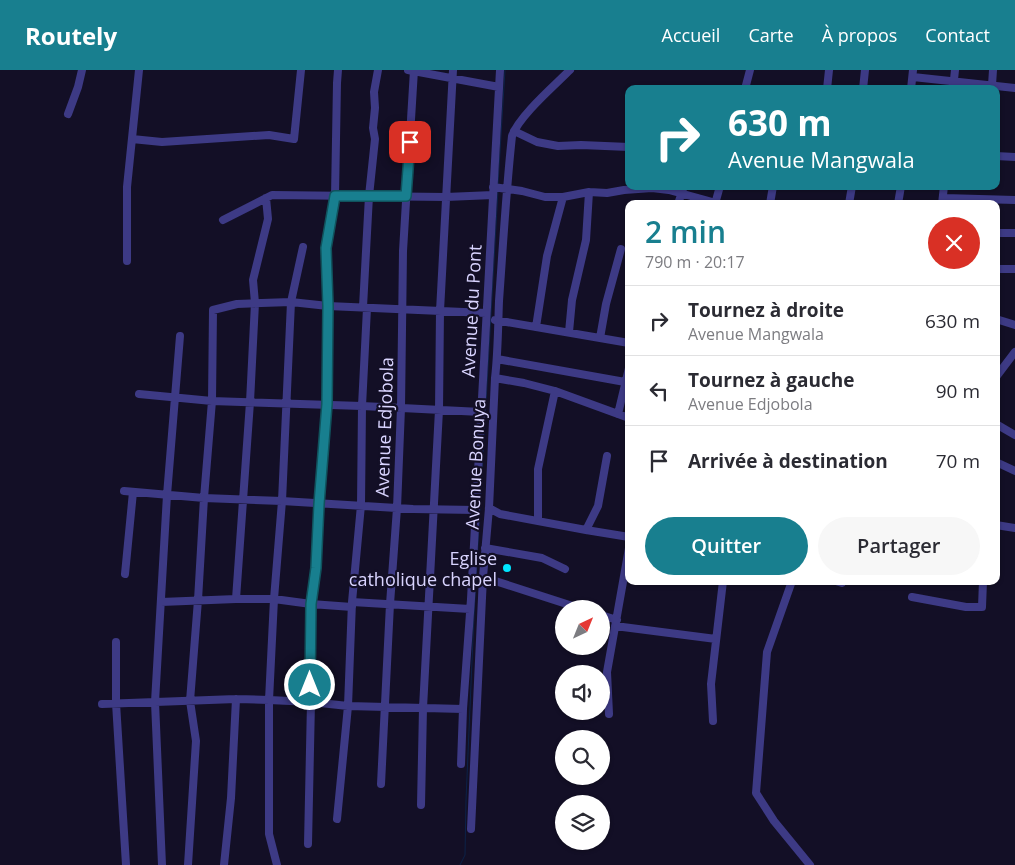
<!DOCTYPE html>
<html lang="fr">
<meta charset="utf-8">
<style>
:root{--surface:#fff;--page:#f7f7f7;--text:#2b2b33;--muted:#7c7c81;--line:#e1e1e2;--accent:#187f8f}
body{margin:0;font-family:"Open Sans",sans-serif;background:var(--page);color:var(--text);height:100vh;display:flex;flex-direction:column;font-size:19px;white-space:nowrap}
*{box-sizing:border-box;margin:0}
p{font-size:16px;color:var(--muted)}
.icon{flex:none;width:28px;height:28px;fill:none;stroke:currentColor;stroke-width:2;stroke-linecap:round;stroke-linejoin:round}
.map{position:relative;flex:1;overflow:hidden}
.drawer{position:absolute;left:625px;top:130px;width:375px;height:385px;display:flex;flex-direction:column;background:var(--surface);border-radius:10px;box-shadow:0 1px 4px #0004}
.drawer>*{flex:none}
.banner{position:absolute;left:625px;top:15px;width:375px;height:105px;border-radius:10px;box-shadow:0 1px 4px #0004;background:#187f8f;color:#fff;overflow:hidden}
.needle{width:32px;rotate:43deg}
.tools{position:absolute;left:555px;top:530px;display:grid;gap:10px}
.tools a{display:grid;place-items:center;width:55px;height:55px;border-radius:50%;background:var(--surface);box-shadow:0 1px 4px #0004;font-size:25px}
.pin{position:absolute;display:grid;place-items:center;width:42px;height:42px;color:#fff;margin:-21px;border-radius:10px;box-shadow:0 2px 8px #0006}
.me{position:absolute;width:55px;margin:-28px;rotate:0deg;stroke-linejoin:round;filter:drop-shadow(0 0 4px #0008)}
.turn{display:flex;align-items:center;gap:18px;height:105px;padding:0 20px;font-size:22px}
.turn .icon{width:65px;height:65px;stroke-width:2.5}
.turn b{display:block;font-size:35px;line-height:42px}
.round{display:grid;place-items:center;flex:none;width:52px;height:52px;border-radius:26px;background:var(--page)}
.overview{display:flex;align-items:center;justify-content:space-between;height:85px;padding:0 20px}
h1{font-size:30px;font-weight:600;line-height:38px;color:var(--accent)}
.action{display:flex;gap:10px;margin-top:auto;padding:10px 20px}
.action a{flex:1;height:58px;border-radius:30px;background:var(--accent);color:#fff;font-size:20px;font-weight:600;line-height:58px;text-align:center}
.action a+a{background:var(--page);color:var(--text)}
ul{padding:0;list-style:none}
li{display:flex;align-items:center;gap:15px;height:70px;padding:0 20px;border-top:1px solid var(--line)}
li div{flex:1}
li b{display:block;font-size:19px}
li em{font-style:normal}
header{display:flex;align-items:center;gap:30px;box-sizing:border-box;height:70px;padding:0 25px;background:var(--accent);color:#fff}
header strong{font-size:24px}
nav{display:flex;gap:28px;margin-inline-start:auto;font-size:18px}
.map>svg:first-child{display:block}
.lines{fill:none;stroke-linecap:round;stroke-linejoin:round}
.stream{stroke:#0c2248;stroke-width:1}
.minor{stroke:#3d3a85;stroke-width:8}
.route-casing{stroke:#10535d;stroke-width:12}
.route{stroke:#187f8f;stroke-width:9}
.poi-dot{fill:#00e5ff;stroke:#130f26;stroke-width:2}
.labels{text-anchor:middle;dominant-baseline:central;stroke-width:4.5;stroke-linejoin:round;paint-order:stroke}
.street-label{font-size:18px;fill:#d9d4ff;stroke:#130f26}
.poi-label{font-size:18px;fill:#d9d4ff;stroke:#130f26;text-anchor:end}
</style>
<header>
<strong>Routely</strong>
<nav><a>Accueil</a><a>Carte</a><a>À propos</a><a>Contact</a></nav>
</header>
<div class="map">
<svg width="1015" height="795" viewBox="0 0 1015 795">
<rect width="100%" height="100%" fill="#130f26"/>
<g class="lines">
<path class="stream" d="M498 114 505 0
M460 795 465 785 466 730 474 545 498 120"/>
<path class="minor" d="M408 0 499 17
M913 7 1015 18
M992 15 993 0
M745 19 750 0
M827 19 829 0
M863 19 865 0
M911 19 913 0
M953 19 955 0
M68 44 78 17 82 0
M514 61 537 72 558 76 581 75 629 77
M132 69 162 72 269 65 294 69 301 0
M996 86 1015 87
M493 117 522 121 545 127H563L589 122 607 123 624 120 652 118 669 120 716 133
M944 128 1015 130
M678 134 684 116
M715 134 720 116
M770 134 773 116
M849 134 852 116
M898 134 901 116
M942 134 944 116
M223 150 272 125 446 127 493 125
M996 163H1015
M127 191V117L139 0
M996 199H1015
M363 237 369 126 375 69 373 58 375 38 374 22 378 0
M996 249 1015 255
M495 250 629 273
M536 257 547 186 563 127
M569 262 572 230 586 170 589 122
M600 268 606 234 621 179
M497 289 625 312
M996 307 1015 282
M495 308 524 313 555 321 629 348
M139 324 212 331 362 336 481 342
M618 344 629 298
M996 354 1015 365
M996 392 1015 401
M124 421 204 428 282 431 413 439 476 440
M489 438 500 444 586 460 629 467
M538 451V399L555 321
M996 455 1015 458
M586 460 598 436 607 386
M485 478 542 488 565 499
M125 504 133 422
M483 507 582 539
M792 511 767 582 756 723 774 751 810 795
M836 511 842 513
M912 527 966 537H982L983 511
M236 529 250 332 255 233 253 210 268 149 266 128
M161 532 236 529H274L311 534 352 537
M352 532 470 539
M601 545 617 550
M615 556 716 569
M116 572V633L126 795
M102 634 236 629 269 630 311 632 348 636 463 639
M609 644 607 602 629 478
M713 651 711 614 723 511
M461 694 463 639 471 529 500 0
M381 714 390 534 397 438 401 338 403 181 414 0
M421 735 423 638 439 340 440 241 453 0
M337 749 348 636 352 532 361 435 362 336 367 238
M471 759 483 507 489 438 495 308C498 283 498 257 499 231 503 176 506 121 512 66 519 46 554 16 570 0
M308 774 311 632V534L316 497 319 433 327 335 328 236 326 178 335 126 337 13 338 0
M162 795 155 632 167 425 180 266
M188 795 196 671 190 631 198 530 204 428 212 331 213 240 237 234 291 232 328 236 486 243
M224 795 231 728 236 629
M277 795 269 764V630L274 529 282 431 291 232 303 177"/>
</g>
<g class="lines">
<g class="route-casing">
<path id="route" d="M310 615 311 534 316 498 319 434 327 334 328 236 326 178 335 126H406L410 72"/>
</g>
<use href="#route" class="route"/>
</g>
<circle class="poi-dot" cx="507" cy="498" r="5"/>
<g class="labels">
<g class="street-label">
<text transform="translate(471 241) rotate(-87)">Avenue du Pont</text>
<text transform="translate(384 357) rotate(-88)">Avenue Edjobola</text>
<text transform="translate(475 394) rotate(-87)">Avenue Bonuya</text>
</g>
<g class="poi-label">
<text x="497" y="488">Eglise<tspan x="497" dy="21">catholique chapel</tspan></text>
</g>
</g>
</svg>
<div class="tools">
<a><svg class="needle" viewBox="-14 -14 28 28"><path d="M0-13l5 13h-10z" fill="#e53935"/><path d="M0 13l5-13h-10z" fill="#7c7c81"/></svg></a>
<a><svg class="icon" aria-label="sound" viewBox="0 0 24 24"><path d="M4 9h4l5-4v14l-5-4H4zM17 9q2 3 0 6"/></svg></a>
<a><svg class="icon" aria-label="search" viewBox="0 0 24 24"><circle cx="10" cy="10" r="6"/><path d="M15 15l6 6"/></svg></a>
<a><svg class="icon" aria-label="layers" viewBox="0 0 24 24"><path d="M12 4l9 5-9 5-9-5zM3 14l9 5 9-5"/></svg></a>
</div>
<div class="pin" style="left:410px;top:72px;background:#d93025"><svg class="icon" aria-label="arrive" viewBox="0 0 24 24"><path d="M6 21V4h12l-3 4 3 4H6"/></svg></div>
<svg class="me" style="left:310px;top:615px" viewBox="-20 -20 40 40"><circle r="17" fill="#187f8f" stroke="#fff" stroke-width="3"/><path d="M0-11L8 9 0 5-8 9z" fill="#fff"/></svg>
<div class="banner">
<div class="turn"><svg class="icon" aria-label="right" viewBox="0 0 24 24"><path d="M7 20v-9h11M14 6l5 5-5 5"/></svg><div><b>630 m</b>Avenue Mangwala</div></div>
</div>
<section class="drawer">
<div class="overview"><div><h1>2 min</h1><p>790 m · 20:17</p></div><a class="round" style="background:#d93025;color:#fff"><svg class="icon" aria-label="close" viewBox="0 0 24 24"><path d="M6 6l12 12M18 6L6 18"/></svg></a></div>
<ul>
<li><svg class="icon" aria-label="right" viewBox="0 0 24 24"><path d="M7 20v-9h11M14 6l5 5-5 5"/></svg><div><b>Tournez à droite</b><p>Avenue Mangwala</p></div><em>630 m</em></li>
<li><svg class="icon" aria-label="left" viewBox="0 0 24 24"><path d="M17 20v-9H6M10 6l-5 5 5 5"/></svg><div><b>Tournez à gauche</b><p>Avenue Edjobola</p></div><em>90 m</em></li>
<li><svg class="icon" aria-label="arrive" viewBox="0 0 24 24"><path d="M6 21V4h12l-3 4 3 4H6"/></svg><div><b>Arrivée à destination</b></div><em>70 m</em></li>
</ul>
<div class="action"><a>Quitter</a><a>Partager</a></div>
</section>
</div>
